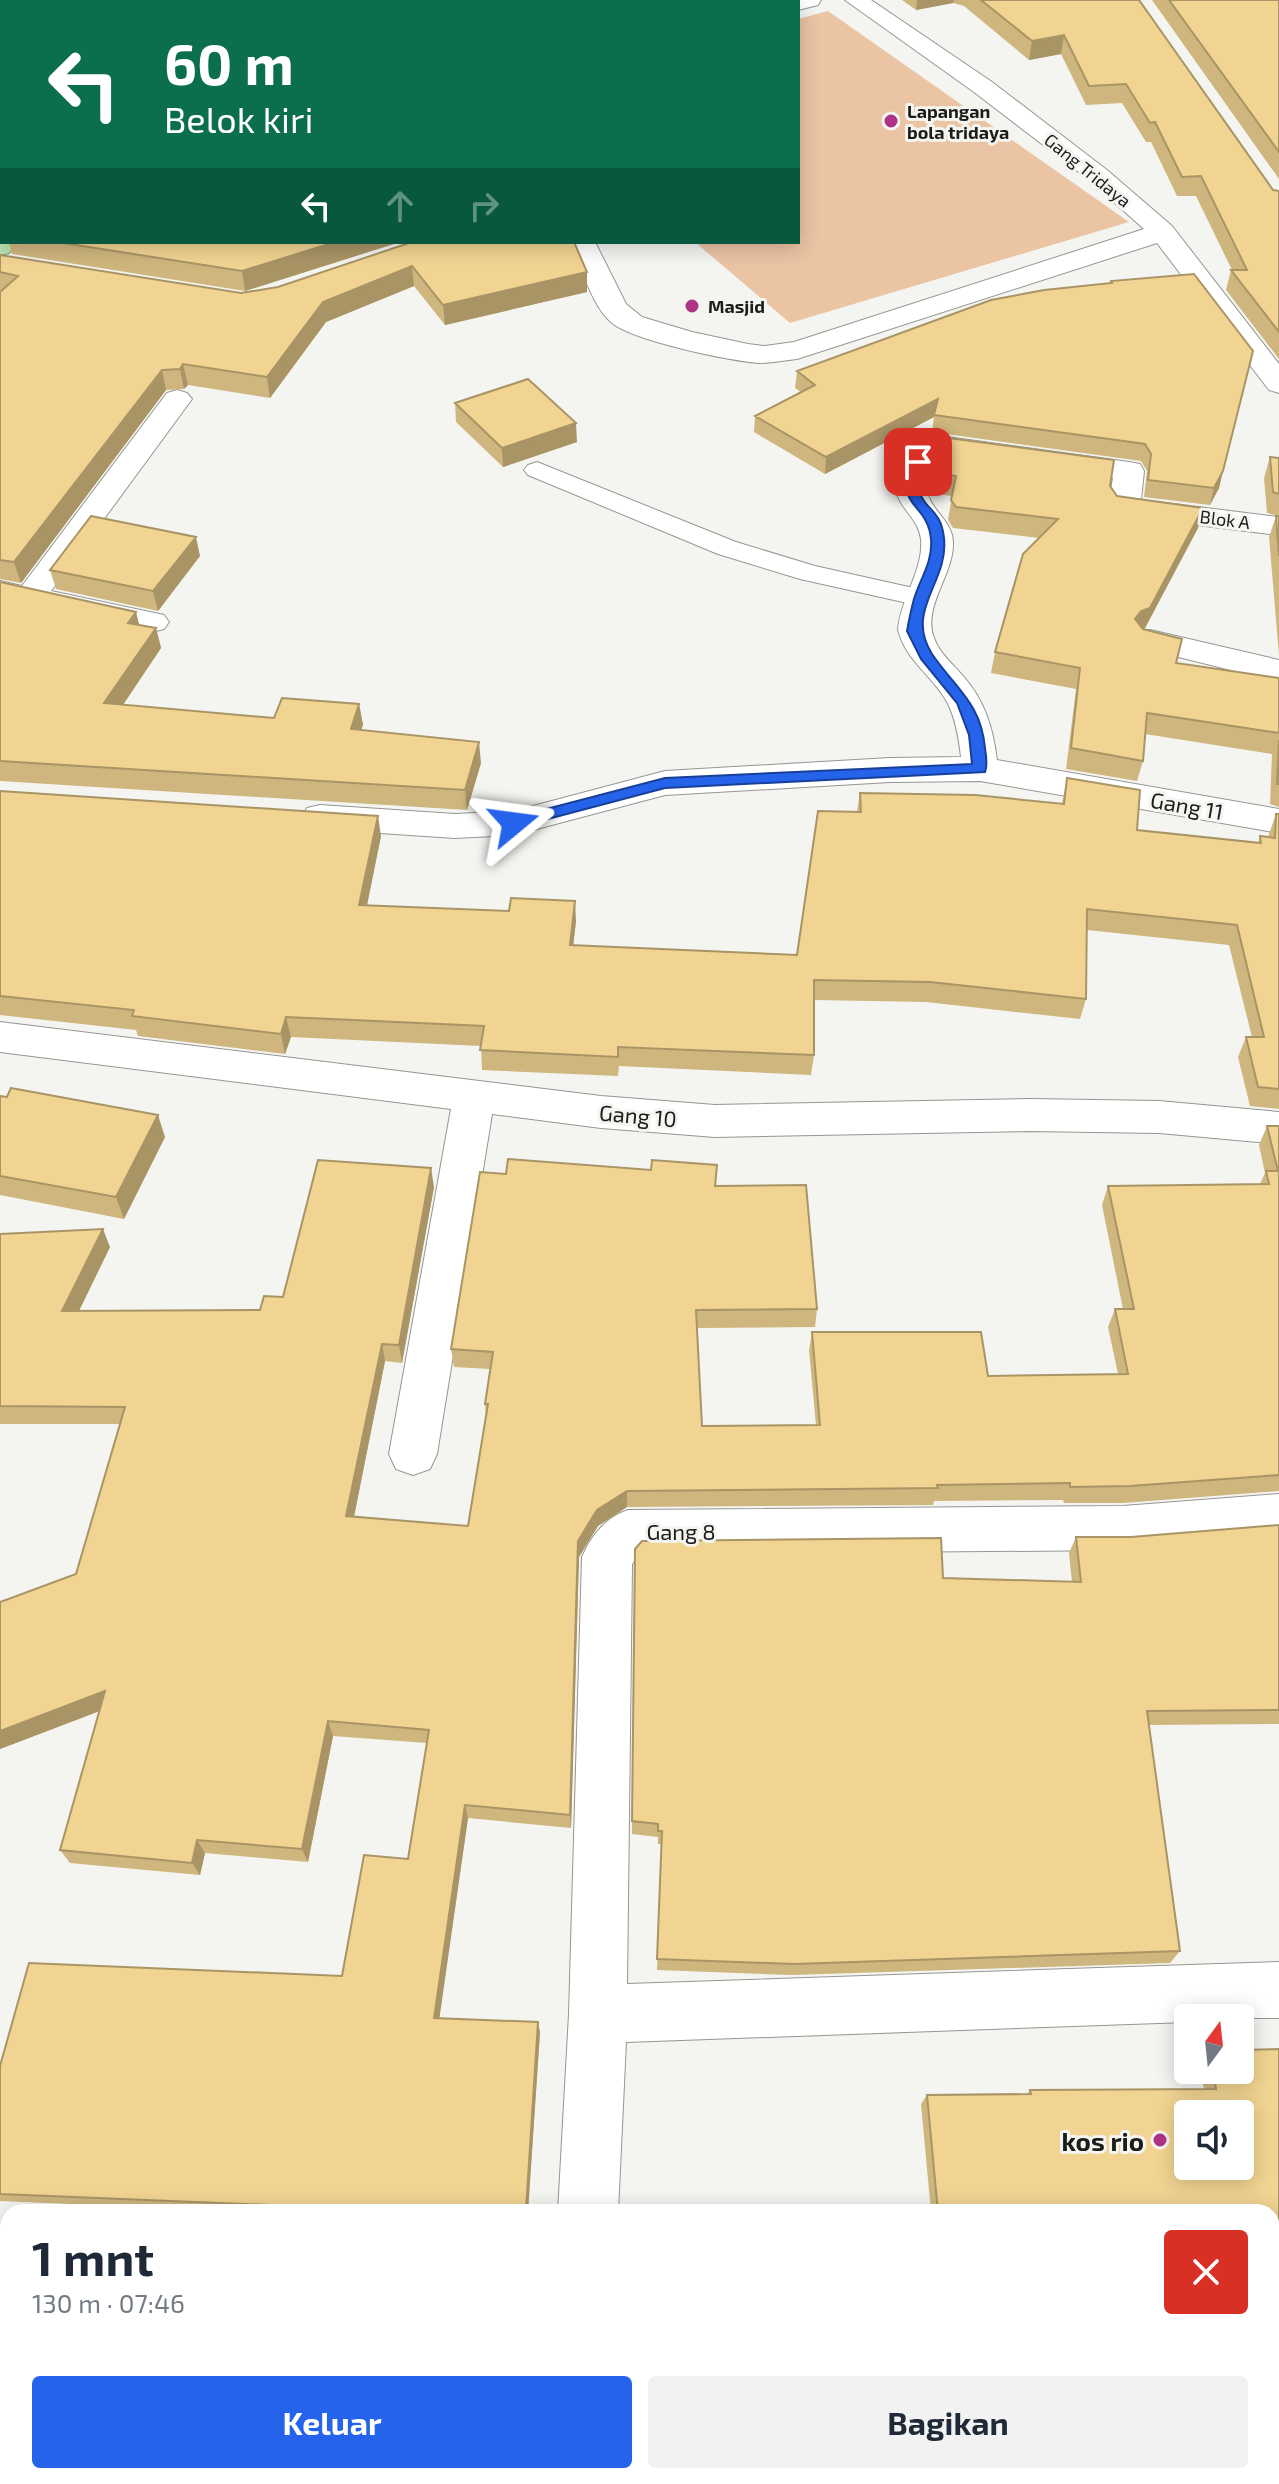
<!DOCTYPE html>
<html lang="id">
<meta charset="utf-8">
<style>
:root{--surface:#fff;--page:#f2f2f3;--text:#1f2937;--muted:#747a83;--accent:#2563eb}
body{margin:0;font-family:"Exo 2",sans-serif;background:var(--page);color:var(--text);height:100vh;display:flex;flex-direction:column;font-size:30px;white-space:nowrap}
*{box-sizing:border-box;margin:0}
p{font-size:26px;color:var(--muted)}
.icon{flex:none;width:44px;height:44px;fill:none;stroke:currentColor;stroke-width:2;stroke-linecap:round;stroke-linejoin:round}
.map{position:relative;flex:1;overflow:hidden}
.sheet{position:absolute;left:0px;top:2204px;width:1280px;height:280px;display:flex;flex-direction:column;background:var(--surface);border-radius:24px 24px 0 0;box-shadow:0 4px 20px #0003}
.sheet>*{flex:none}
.top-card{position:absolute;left:0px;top:0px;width:800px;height:244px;box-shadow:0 4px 20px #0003;background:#0b6e4f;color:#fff;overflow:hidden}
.needle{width:52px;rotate:15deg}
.fabs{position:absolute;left:1174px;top:2004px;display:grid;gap:16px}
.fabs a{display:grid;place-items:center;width:80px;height:80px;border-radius:8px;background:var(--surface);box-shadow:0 4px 20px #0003;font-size:40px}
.pin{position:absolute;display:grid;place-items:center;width:68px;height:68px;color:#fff;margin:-34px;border-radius:16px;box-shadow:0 4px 12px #0006}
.me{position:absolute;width:88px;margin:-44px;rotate:74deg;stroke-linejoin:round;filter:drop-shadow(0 0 6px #0008)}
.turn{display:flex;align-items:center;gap:28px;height:168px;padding:0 32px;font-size:36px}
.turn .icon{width:104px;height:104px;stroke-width:2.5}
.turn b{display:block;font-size:56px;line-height:68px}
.lanes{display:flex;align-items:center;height:76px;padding:0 32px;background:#0003;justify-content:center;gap:40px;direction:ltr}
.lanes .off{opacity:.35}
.round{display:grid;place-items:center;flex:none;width:84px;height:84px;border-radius:8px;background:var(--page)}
.overview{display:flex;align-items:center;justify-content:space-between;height:136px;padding:0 32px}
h1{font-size:48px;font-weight:700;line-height:60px}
.button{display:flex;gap:16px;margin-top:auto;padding:16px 32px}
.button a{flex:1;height:92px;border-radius:8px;background:var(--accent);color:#fff;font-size:32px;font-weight:700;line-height:92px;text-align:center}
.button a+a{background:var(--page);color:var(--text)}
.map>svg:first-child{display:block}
.green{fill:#ebc4a4}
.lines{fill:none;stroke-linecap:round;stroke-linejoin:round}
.service-casing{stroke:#959692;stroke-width:2}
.minor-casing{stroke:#959692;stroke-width:2}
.trunk-casing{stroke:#78986f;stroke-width:2}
.service{fill:#fff;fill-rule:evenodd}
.minor{fill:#fff;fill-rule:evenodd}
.trunk{fill:#bbe2b0;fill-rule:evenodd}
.wall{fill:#cfb67e}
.shaded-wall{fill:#a99466}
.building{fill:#f1d492;stroke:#a99466;stroke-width:2;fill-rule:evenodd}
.route{fill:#2563eb;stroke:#184099;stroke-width:2}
.poi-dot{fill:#ae3488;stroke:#f4f5f0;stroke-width:3}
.labels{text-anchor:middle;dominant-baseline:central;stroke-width:6;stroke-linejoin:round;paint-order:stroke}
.far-poi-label{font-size:18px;font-weight:bold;fill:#1c1c1b;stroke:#f4f5f0;text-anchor:start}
.far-street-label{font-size:18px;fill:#1c1c1b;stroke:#f4f5f0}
.street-label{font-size:22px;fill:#1c1c1b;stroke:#f4f5f0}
.near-poi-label{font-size:26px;font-weight:bold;fill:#1c1c1b;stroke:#f4f5f0;text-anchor:end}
</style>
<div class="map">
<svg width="1279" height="2484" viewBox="0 0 1279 2484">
<rect width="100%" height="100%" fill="#f4f5f0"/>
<path class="green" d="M828 11 1129 222 790 323 695 242H798V19Z"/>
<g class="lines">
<g class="service-casing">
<path id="service" d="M537 462 736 542 815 566 931 592 934 598 931 604 921 606 800 579 718 554 528 475 524 470 528 465Z"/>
</g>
<g class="minor-casing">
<path id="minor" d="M789 0H821L818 5 798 10V2H787Z
M845 0H871L992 82 1107 170 1172 226 1279 364V393L1269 390 1157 243 797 359C785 360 773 363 760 363 730 361 634 341 612 323 590 304 583 267 569 242H595L626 304 642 317 692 332 748 344 765 346 794 342 1144 229 1089 180 974 92Z
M177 390 187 393 192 399 51 591 164 615 169 622 164 629 152 632 0 601V581L22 586 167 393Z
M925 434 1129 462 1140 464 1144 471 1141 500 1279 517V535L1124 516 1113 514 1108 507 1113 478 936 454C932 466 924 482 928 495 934 513 953 522 953 543 954 574 922 607 934 638 939 653 953 664 963 676 985 701 993 728 997 760L1279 809V833L980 781 890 782 665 795 514 835 455 838 320 829 307 826 302 817 307 808 320 805 455 814 514 811 665 771 890 758 961 757C959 739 956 719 947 702 933 676 906 661 898 630 900 600 924 569 921 539 919 523 908 515 900 501 890 484 904 451 914 437Z
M1150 630 1279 660V682L1138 647 1133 640 1138 633Z
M0 1022 601 1096 715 1105 1030 1099 1159 1101 1279 1112V1144L1159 1133 1030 1131 715 1137 601 1128 492 1114 437 1454 430 1469 413 1475 396 1469 389 1454 451 1109 0 1052Z
M1279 1494V1538L1123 1550 640 1554 632 1564 627 1984 1279 1962V2018H1188V2022L626 2042 618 2212H558L569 2014 582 1557C592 1535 605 1518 628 1510L1123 1506Z
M0 2444 8 2445V2476H267L271 2484H0Z
M542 2476H608L607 2484H541Z"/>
</g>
<g class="trunk-casing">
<path id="trunk" d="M0 235 2 242H19L9 253 0 255Z"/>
</g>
<use href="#service" class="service"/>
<use href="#minor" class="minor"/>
<use href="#trunk" class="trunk"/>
</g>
<path class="wall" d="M902 0H1139L1273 190 1279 191V359L1226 290 1231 270H1232L1196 196H1177L1151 142H1146L1122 103 1086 105 1061 54 1029 60 964 6 953 3 916 10Z
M1152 0H1279V179Z
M0 192H2V233H0Z
M9 242H400L245 291 12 254Z
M412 242 587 272V292L445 325 414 286 326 322 270 398 188 385 184 389 166 390 21 583 0 579V255L241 293 278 287Z
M1111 281 1223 471 1219 488 1210 505 1144 497 1147 471 1141 461 932 432 934 417 825 474 754 432 755 416 801 392 795 388 797 371 1110 284Z
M455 403 577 442 503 467 456 422Z
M1270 457 1279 458V516L1267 513 1264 478Z
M934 460 1110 486 1117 496 1198 528 1145 628 1142 629 1176 663 1279 678V807L1270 804 1272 754 1145 734 1143 761 1137 781 1066 769 1076 689 991 673 995 652 1039 538 953 528 948 520 952 496 931 493V480Z
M1276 516H1279V655L1269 537Z
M200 556 158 611 56 589 50 570Z
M0 582 136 612 139 625 156 628 161 648 123 705 274 718 359 704 363 725 361 730 481 763 467 810 0 781Z
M1067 778 1137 830 1258 843 1260 836 1268 837 1276 814H1279V1109L1250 1106 1238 1057 1246 1037H1252L1229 945 1087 930 1086 999 1080 1019 926 1002 814 1000V1055L811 1075 619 1066 618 1076 482 1070 481 1046 291 1037 285 1054 138 1036 136 1030 0 1015V791L381 836 367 905 576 921 573 945 797 955 857 811 860 793 1062 804Z
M0 1096 165 1137 124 1219 0 1195Z
M1267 1126H1279V1491L1123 1503H1064L1063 1500 934 1501 933 1505 627 1507 598 1526 579 1557 571 1828 468 1818 439 2018 540 2032 528 2209 579 2212H259L0 2201V2066L342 1976 408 1859 427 1743 333 1736 308 1862 205 1853 200 1875 70 1863 60 1850 99 1711 0 1749 76 1574 120 1424H0V1234L110 1247 79 1311 260 1310 283 1297 434 1187 402 1363 385 1361 354 1516 468 1526 486 1417 485 1404 490 1369 454 1367 451 1349 715 1186 817 1309 815 1327 697 1328 702 1426 816 1425 809 1350 812 1332 988 1376 1118 1374 1108 1327 1115 1309H1123L1102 1205 1108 1186 1260 1184 1265 1173 1259 1145Z
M1279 1525V1724L1149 1725 1180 1951 1170 1963 792 1975 657 1970 662 1844H658V1837L632 1834 635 1549 943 1578 1072 1582 1069 1553 1076 1537H1131Z
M1279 2049V2303H1272V2212H931L921 2104 927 2095 1027 2094 1030 2090 1204 2089 1200 2070H1240Z"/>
<path class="shaded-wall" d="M713 0H787L785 2H703Z
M917 0H954L953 3 916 10Z
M1064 35 1061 54 1029 60 1032 41Z
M2 143V167L0 169V145Z
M335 242H400L245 291 242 271Z
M412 266 414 286 326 322 270 398 267 377 323 302Z
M587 272V292L445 325 443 305Z
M183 364 188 385 184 389 180 369Z
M162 370 166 390 21 583 14 562Z
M938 399 934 417 825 474 826 457Z
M576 423 577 442 503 467 502 448Z
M1223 471 1219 488 1210 505 1214 488Z
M1203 508 1198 528 1145 628 1136 631 1135 619Z
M196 537 200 556 158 611 153 591Z
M136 612 141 633 128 623Z
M156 628 161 648 110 724 104 703Z
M359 704 363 725 354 750 351 729Z
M479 742 481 763 467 810 465 790Z
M378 816 381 836 363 925 359 905Z
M575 901 576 921 571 965 570 945Z
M286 1017 291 1037 285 1054 281 1034Z
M158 1115 165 1137 124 1219 116 1197Z
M431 1168 434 1187 402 1363 399 1345Z
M103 1229 110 1247 70 1329 62 1311Z
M382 1344 385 1361 351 1532 346 1516Z
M627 1491V1507L598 1526 579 1557 571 1828 570 1815 578 1541 597 1510Z
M105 1691 113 1706 0 1749V1731Z
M328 1721 333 1736 308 1862 302 1849Z
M465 1805 468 1818 438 2028 434 2018Z
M197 1840 205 1853 200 1875 192 1863Z
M538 2022 540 2032 528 2212 526 2209Z"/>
<path class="building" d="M0 0H713L703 2H2V143L0 145Z
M981 0H1139L1273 190 1279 191V332L1231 270H1247L1201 176 1182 177 1155 122 1150 123 1126 84 1089 86 1064 35 1032 41Z
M1169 0H1279V152Z
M0 192H2V219H0Z
M57 242H335L242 271Z
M412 242H574L587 272 443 305 412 266 323 302 267 377 183 364 180 369 162 370 14 562 0 560V292L18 276 0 272V255L241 293 278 287Z
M1194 274 1253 351 1223 471 1214 488 1148 480 1151 454 1145 444 934 415 938 399 826 457 755 416 815 385 797 371 991 300 1044 290 1112 283 1111 281Z
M528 379 576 423 502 448 455 403Z
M941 437 1114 460 1110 486 1117 496 1203 508 1150 608 1141 611 1135 619 1143 629 1182 639 1176 663 1279 678V733L1147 713 1143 761 1071 748 1080 668 995 652 1023 554 1058 519 956 507 951 500 956 476 934 473V460Z
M1270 457 1279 458V494L1273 492Z
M91 516 196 537 153 591 50 570Z
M1276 516H1279V556Z
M0 582 136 612 128 623 156 628 104 703 274 718 282 698 359 704 351 729 479 742 465 790 0 761Z
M1279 740V784H1277Z
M1067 778 1140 790 1137 830 1261 843 1260 836 1275 838 1276 814H1279V1089L1258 1087 1246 1037H1264L1237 925 1087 909 1086 999 930 982 814 980V1055L618 1047V1057L480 1050 484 1026 286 1017 281 1034 132 1016 134 1010 0 996V791L378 816 359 905 509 911 511 898 575 901 570 945 797 955 818 811 861 812 860 793 975 795 1064 804Z
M11 1088 158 1115 116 1197 0 1176V1096L7 1097Z
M1267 1126H1279V1475L1130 1486 1070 1487V1483L937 1485 938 1488 627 1491 597 1510 578 1541 570 1815 465 1805 434 2018 538 2022 526 2209 579 2212H269L270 2205 0 2194V2066L29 1963 342 1976 364 1855 408 1859 429 1730 328 1721 302 1849 197 1840 192 1863 60 1850 105 1691 0 1731V1602L76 1574 125 1407 0 1406V1234L103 1229 62 1311 260 1310 264 1296 283 1297 318 1160 431 1168 399 1345 382 1344 346 1516 468 1526 488 1404H485L493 1352 451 1349 480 1172 506 1174 508 1159 651 1170 652 1160 717 1165 715 1186 806 1185 817 1309 696 1310 702 1426 820 1425 812 1332H981L988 1376 1128 1374 1115 1309H1134L1108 1186 1269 1184 1266 1171H1278Z
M1279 1525V1710L1147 1711 1180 1951 794 1964 657 1959 662 1831H658V1824L632 1821 635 1549 642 1541 941 1538 943 1578 1081 1582 1076 1537H1131Z
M1279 2049V2297H1272V2212H938L927 2095 1031 2094 1030 2090 1216 2089 1213 2070H1240V2050ZM1188 2114H1240V2166H1188Z"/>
<path class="route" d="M914 459 925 462C907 514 940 497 944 538 949 582 904 610 932 654 955 688 981 703 985 748 986 757 988 765 985 772L665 788 514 828 508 827V819L665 778 972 764 969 735 957 703 921 659 907 631C909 620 911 610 914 599 920 579 933 562 931 539 928 501 890 507 914 459Z"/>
<g class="poi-dot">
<circle cx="891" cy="121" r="8"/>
<circle cx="692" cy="306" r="8"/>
<circle cx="1160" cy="2140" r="8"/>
</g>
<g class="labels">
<g class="far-poi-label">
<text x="907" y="111">Lapangan<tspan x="907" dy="21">bola tridaya</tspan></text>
<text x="708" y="306">Masjid</text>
</g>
<g class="far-street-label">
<text transform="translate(1088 170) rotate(39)">Gang Tridaya</text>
<text transform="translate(1225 519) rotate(7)">Blok A</text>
</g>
<g class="street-label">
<text transform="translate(1187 805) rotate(10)">Gang 11</text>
<text transform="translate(638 1115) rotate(5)">Gang 10</text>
<text x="681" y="1531">Gang 8</text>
</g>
<g class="near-poi-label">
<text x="1144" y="2140">kos rio</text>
</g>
</g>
</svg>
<div class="fabs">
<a><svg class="needle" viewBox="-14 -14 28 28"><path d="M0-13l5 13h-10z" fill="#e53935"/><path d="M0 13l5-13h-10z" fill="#747a83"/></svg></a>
<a><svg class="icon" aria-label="sound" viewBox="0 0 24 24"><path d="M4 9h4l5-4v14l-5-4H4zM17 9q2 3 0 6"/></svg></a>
</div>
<div class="pin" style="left:918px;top:462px;background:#d93025"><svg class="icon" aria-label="arrive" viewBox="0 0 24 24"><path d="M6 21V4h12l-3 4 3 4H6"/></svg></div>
<svg class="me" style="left:514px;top:823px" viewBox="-20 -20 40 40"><path d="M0-17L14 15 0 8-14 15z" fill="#2563eb" stroke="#fff" stroke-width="4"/></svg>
<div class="top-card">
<div class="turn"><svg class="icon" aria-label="left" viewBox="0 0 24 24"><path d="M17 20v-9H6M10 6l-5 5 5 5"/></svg><div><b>60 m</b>Belok kiri</div></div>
<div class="lanes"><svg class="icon" aria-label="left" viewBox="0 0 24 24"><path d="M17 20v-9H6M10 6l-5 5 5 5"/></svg><svg class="icon off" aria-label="ahead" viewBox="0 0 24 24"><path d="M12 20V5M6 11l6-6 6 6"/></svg><svg class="icon off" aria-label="right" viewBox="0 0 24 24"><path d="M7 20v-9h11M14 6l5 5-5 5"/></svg></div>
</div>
<section class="sheet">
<div class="overview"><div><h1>1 mnt</h1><p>130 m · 07:46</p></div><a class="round" style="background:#d93025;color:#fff"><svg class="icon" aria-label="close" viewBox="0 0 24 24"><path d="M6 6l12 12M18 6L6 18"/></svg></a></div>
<div class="button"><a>Keluar</a><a>Bagikan</a></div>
</section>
</div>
